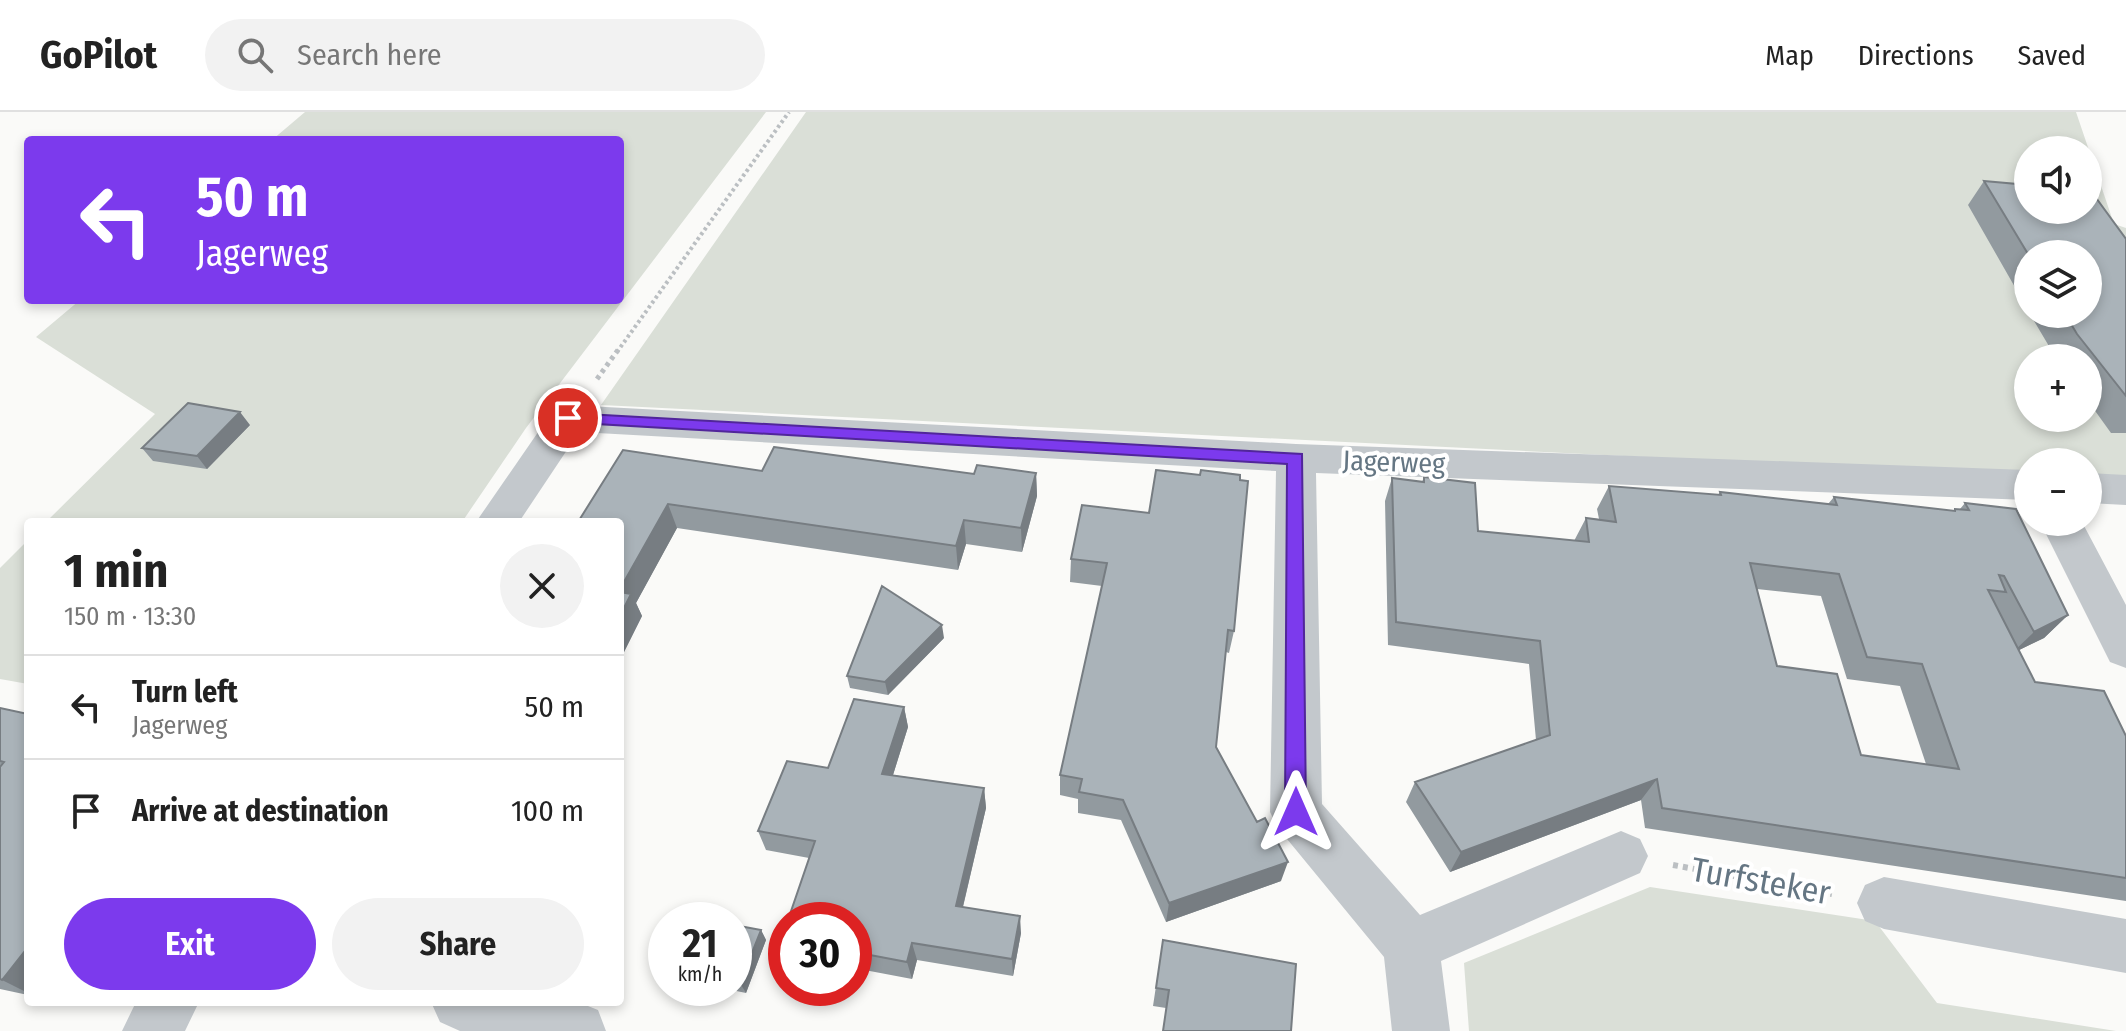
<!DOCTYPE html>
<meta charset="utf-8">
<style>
:root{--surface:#fff;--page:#f2f2f2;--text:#222;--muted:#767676;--line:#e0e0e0;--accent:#7c3aed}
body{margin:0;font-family:"Fira Sans Condensed",sans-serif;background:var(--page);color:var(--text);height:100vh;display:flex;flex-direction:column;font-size:30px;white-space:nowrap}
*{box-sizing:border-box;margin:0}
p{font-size:26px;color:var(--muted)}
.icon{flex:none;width:44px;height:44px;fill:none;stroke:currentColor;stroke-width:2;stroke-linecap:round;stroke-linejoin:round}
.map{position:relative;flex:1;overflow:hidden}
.side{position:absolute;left:24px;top:406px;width:600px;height:488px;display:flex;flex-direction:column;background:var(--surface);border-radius:8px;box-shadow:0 4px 12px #0003}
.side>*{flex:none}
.guide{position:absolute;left:24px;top:24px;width:600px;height:168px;border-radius:8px;box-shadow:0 4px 12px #0003;background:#7c3aed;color:#fff;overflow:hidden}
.buttons{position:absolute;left:2014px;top:24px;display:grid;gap:16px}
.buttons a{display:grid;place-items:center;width:88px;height:88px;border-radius:50%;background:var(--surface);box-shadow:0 4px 12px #0003;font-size:40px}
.speed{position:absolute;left:648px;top:790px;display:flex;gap:16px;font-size:40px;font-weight:700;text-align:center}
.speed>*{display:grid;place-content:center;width:104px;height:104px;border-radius:50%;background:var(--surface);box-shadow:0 4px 12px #0003;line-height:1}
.speed small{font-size:20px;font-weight:400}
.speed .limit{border:12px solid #d22;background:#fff;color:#111}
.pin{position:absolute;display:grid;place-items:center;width:68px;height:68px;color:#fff;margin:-34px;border:4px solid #fff;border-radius:50%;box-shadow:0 2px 8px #0007}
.me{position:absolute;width:88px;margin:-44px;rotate:0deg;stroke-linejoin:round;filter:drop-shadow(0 0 6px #0008)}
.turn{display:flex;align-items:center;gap:28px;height:168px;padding:0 40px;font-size:36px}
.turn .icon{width:104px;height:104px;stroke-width:2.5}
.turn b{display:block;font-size:56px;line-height:68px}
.round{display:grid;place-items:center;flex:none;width:84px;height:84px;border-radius:42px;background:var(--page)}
.summary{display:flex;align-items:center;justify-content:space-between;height:136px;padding:0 40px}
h1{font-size:48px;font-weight:700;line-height:60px}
.primary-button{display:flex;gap:16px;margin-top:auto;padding:16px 40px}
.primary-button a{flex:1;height:92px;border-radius:48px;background:var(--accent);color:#fff;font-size:32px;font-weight:700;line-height:92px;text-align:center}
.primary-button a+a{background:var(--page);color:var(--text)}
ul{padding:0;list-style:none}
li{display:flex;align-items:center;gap:24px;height:104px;padding:0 40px;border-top:2px solid var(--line)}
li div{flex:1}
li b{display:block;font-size:30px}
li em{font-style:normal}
header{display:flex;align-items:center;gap:48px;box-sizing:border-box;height:112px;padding:0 40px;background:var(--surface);border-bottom:2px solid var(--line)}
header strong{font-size:38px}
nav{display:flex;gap:44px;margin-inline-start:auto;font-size:28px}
.search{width:560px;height:72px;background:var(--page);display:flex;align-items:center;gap:20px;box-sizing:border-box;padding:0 28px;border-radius:44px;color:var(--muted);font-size:30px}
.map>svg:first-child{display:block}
.green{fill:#dadfd7;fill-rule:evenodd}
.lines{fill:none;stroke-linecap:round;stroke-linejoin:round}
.path-far2{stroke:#bbbfc2;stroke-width:4;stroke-dasharray:3 3;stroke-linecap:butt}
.path-far1{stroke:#bbbfc2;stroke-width:5;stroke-dasharray:4 4;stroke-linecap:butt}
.path{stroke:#bbbfc2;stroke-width:6;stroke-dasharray:5 5;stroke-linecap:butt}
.minor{fill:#c3c8cc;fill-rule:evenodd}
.wall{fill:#929a9f;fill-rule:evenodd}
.shaded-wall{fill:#777d82}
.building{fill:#aab3b9;stroke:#777d82;stroke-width:2;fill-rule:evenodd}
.route{fill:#7c3aed;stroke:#51269a;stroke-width:2}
.labels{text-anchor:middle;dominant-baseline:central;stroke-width:8;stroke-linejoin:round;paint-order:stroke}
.street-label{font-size:28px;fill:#657683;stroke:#fff}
.near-street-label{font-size:34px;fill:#657683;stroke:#fff}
</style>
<header>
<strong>GoPilot</strong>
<div class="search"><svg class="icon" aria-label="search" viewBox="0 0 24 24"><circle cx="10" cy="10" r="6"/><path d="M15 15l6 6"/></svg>Search here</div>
<nav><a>Map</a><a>Directions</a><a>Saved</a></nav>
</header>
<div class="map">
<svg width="2126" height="919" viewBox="0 0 2126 919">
<rect width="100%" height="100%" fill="#fafaf8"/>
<path class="green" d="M305 0H766L526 316 462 410H46L155 302 36 225 80 188H620V28H272Z
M806 0H2076L2114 112 2126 116V369L2088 367V350H2028V364L601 293ZM2028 38H2088V98H2028ZM2028 142H2088V202H2028ZM2028 246H2088V306H2028Z
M28 428V572L0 567V456Z
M1650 775 1875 809 1937 891 2116 919H1469L1464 851Z"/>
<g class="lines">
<path class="path-far2" d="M617 240 789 0"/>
<path class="path-far1" d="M597 267 618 238"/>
<path class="path" d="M1673 753 1832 782"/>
<path class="minor" d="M568 293 1296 332 2028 358V388L1316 361 1322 692 1420 803 1621 719 1640 727 1648 744 1640 761 1441 849 1450 919H1392L1384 845 1278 716 1270 700 1276 359 579 320 519 410H476L554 297Z
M2088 361 2126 363V393L2088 391Z
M2040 410H2082L2126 493V556L2110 550Z
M1884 765 2126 807V861L1884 817 1865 809 1857 791 1865 773Z
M136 890H199L185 919H122Z
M431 890H578L598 898 606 919H460L440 910Z"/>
</g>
<path class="wall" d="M1984 69 2126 127V321H2111L2088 289V246H2056L2030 202H2088L2028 142V198L1968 93Z
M250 313 207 357 153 349 142 336Z
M762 359 974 362 1036 361 1037 384 1022 440 966 432 958 458 677 416 636 491 642 504 620 548V410Z
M1424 365 1478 419 1574 429 1586 406 1599 407 1597 397 1609 374 1718 383 1720 380 1828 392 1834 385 1953 399 1955 397H1960L1965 391 2068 503 2044 526 2019 538 2035 570 2126 624V789L1645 716 1641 688 1450 760 1406 690 1415 670 1536 628 1529 552 1388 533 1385 389 1392 366 1422 370ZM1757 477 1821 484 1847 567 1900 574 1926 652 1861 643 1777 554Z
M1082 393 1234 519 1229 541 1226 540 1216 635 1281 769 1166 810 1121 708 1078 701V687L1060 683V663L1102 474 1070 470 1071 447Z
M944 526 888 583 850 576 847 564Z
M904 595 908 615 893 663 984 676 986 696 963 795 1021 821 1013 864 917 848 912 867 854 856V808L809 746 766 738 758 719Z
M0 596 28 602V883L0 877Z
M734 813 761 818 766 828 746 881 722 876H734Z
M1163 828 1291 919H1163L1166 896 1153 894Z"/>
<path class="shaded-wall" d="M240 300 250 313 207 357 197 344Z
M1036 361 1037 384 1022 440 1021 416Z
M668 392 677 416 636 491 642 504 620 548V477Z
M964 408 966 432 958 458 956 434Z
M2068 503 2044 526 2011 542 2034 520Z
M942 513 944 526 888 583 885 570Z
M904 595 908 615 887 682 882 662Z
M1657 667 1641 688 1450 760 1461 740Z
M984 676 986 696 959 811 956 794Z
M1288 750 1281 769 1166 810 1169 791Z
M1020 804 1021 821 1013 864 1012 847Z
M761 818 766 828 746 881 740 871Z
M912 831 917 848 912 867 907 850Z
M28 835V881L2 868Z"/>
<path class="building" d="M1984 69 2028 73V98H2088V79H2091L2126 127V284L2077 222 2065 202H2088V142H2028Z
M188 291 240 300 197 344 142 336Z
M774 335 974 362 977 353 1036 361 1021 416 964 408 956 434 668 392 620 477V410H578L623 338 762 359Z
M1156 358 1200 363 1201 358 1240 363V368L1248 369 1234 519 1228 518 1216 635 1257 710 1265 706 1288 750 1169 791 1123 688 1079 680 1082 667 1060 663 1107 451 1071 447 1082 393 1149 401Z
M1424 365 1475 371 1478 419 1589 430 1586 406 1616 410 1609 374 1721 383 1720 380 1837 393 1834 385 1955 399V397L1969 398 1965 391 2016 397 2068 503 2034 520 2004 464 1999 463 2006 480 1988 478 2035 570 2104 579 2126 624V766L1662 696 1657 667 1461 740 1415 670 1550 623 1540 529 1396 510 1392 366 1424 370ZM1750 451 1839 462 1867 545 1922 552 1959 657 1861 643 1837 562 1777 554Z
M882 474 942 513 885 570 847 564Z
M620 480 631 482 620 504Z
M854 587 904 595 882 662 984 676 956 794 1020 804 1012 847 912 831 907 850 854 840V808H788L815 729 758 719 787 649 828 656Z
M0 596 28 602V835L2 868 0 867V655L4 650 0 649Z
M734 813 761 818 740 871 734 870Z
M786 815V827H782Z
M1163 828 1296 852 1291 919H1163L1169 878 1156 876Z"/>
<path class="route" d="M568 301 1302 342 1306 700 1303 707 1296 710 1288 707 1285 700 1287 352 562 310V303Z"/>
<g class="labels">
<g class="street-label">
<text transform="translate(1394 350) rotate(2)">Jagerweg</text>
</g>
<g class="near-street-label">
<text transform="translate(1761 769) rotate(10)">Turfsteker</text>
</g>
</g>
</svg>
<div class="buttons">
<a><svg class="icon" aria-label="sound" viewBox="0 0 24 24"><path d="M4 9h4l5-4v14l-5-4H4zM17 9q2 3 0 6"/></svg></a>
<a><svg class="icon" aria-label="layers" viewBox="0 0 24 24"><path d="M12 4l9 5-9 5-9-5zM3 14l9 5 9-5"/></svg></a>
<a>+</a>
<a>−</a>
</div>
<div class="speed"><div>21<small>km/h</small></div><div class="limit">30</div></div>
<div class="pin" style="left:568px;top:306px;background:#d93025"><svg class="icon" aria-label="arrive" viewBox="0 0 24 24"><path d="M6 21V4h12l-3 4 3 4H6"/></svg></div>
<svg class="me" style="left:1296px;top:700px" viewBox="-20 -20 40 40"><path d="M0-17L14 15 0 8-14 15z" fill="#7c3aed" stroke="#fff" stroke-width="4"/></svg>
<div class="guide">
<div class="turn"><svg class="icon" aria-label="left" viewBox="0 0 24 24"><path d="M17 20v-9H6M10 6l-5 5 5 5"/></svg><div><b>50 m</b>Jagerweg</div></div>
</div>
<section class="side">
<div class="summary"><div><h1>1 min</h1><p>150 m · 13:30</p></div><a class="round"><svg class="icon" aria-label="close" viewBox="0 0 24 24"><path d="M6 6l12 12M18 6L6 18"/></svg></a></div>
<ul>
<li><svg class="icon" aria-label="left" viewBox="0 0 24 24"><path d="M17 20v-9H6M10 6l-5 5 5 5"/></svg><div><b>Turn left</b><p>Jagerweg</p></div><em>50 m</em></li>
<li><svg class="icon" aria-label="arrive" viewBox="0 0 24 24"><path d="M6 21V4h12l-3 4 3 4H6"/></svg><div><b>Arrive at destination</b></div><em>100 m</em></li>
</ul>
<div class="primary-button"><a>Exit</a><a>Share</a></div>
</section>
</div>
